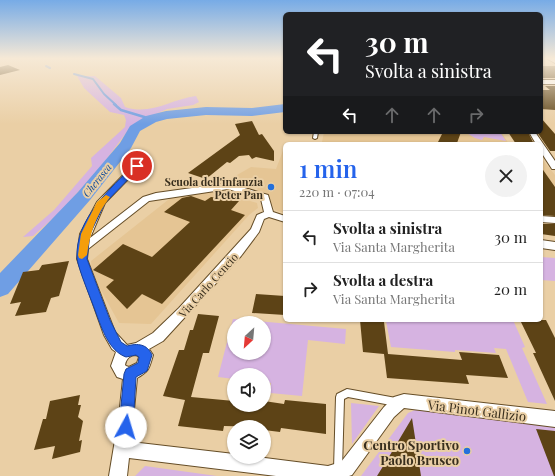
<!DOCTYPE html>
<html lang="it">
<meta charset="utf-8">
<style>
:root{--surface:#fff;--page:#f2f2f2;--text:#222;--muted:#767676;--line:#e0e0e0;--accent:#2563eb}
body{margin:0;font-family:"Playfair Display",serif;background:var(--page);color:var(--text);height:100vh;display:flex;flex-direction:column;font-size:15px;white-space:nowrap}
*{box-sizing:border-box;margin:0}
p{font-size:13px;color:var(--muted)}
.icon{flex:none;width:22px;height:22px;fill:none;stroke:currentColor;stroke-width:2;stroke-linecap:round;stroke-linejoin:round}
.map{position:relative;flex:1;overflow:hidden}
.side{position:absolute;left:283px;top:142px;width:260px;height:180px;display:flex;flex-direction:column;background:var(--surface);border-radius:6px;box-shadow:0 1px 3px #0004}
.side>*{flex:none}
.banner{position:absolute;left:283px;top:12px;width:260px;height:122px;border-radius:6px;box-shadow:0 1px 3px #0004;background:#202124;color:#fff;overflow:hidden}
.needle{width:26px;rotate:206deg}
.fabs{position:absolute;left:227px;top:316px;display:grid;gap:8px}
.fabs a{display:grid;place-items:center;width:44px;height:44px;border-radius:50%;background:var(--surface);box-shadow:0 1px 3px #0004;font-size:20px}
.pin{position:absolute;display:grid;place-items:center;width:34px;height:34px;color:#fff;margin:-17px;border:2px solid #fff;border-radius:50%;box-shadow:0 1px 4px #0007}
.me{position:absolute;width:44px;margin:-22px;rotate:6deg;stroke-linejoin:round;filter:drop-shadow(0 0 3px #0008)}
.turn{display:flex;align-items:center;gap:14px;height:84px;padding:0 16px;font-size:18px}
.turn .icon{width:52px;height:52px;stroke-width:2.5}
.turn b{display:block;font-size:28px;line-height:34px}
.lanes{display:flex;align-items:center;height:38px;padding:0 16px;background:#0003;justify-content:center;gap:20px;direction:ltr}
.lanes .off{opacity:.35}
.round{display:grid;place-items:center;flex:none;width:42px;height:42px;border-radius:21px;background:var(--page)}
.overview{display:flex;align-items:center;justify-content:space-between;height:68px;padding:0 16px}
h1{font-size:24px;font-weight:600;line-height:30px;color:var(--accent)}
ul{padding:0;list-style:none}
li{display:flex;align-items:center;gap:12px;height:52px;padding:0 16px;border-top:1px solid var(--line)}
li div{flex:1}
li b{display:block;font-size:15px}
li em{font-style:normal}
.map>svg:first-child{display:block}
.built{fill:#e5c594}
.green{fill:#d6b3e1;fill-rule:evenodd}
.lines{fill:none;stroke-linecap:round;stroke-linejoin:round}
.stream-far1{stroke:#6f9ee4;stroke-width:2}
.stream{stroke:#6f9ee4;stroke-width:2.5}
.river{fill:#6f9ee4;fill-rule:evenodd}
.building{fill:#5d4316}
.service-casing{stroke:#654d27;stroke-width:2}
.minor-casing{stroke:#654d27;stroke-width:2}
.primary-casing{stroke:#654d27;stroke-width:2}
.service{fill:#fff;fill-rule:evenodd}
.minor{fill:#fff;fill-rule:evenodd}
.primary{fill:#fff;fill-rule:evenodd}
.route{fill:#2563eb;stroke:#184099}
.slow{fill:#f59e0b}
.poi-dot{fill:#2470db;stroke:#eacfa5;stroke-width:1.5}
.labels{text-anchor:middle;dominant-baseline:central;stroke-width:4;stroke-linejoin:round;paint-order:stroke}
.far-water-label{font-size:10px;font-style:italic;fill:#094799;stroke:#eacfa5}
.poi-label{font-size:11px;font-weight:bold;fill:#382e1d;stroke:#eacfa5;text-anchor:end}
.street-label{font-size:11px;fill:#382e1d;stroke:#eacfa5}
.near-street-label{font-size:13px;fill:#382e1d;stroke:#eacfa5}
.near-poi-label{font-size:13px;font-weight:bold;fill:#382e1d;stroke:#eacfa5;text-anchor:end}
</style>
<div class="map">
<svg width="555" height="476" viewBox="0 0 555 476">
<rect width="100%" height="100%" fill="#eacfa5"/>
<path class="built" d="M324 132H501L509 144H293L322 142Z
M284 148H285L284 213 275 210 265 192H258L256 182 236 181 237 175 251 167 276 169Z
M541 158 555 175V197L541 196Z
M217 191 257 203 258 208 249 215 151 324 119 323 92 274 91 261 173 196Z"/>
<path class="green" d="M77 76H95L121 98 125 107C151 116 171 99 196 96L199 102 193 105 167 109 142 120 129 129 102 165 60 212 33 236 23 237 54 210 92 166 91 158 125 127 126 120 124 115 110 112 84 88Z
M465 132H500L506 141 484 137 482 140 475 138Z
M541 257 555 258V281L541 280Z
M233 319 346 329 345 344 308 340 302 396 270 393 271 383 264 382V375H234V379L218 377ZM234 323H264V353H234Z
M372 320H513L525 347 522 348 547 404 528 402 506 349 494 348 496 353 455 350V352L391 347 386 321Z
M351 403 379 406 352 444Z
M415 410 555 426V476H361L408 413Z
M145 466 217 476H135Z"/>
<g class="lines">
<path class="stream-far1" d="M46 66 50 68
M74 74 93 79 104 94 116 105"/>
<path class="stream" d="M114 104 121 110 151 119"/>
<path class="river" d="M285 104V112L252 116 206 115 167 119 156 122 140 131 131 148 90 200 8 294 0 297V273L78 192 120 143 130 126 146 116 166 111 206 107 252 108Z"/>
</g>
<path class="building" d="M8 65 20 70 0 75V67Z
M541 66H555V78H541Z
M545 86H555V110L541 109V90H550Z
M541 118 555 134V151H550L537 132H541Z
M252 121 259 135 262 134 274 151V161L256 157 252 159 249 155 239 156 230 163 227 162 206 179 188 173 240 135 235 124Z
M443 132H461L457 143 437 144Z
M508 132H528L534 144H516Z
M541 167 555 187V216L541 215Z
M191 196 205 201 211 197 239 201 231 210 245 215 162 304 142 294 127 309 106 287 114 280 93 270 123 244 152 257 190 222 164 212 182 198Z
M541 224H555V236L541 234Z
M69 261 59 296 51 298 46 312 15 316 21 302 10 304 23 272 39 270 42 265Z
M256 294 285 296V315L252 313Z
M198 314 219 316 209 353H203L191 397 234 401V405H264V401L284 404 285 400 326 404V434L281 428 280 432 264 430V427L224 426 223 431 178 426 185 400 163 396 179 350H184L190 330H193Z
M360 320 384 322 388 354 462 360 459 352 499 355 508 378 466 375 469 384 387 378 384 354 363 352Z
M520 320H546L555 338V401L533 353H536Z
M80 395 78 405H81L78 417 83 421 79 441 82 440 80 452 52 459 55 446 34 450 43 419H46L50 401Z
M412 418 421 476H377L390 455Z
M536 429 555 431V476H554Z"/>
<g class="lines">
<g class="service-casing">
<path id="service" d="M314 132H318L317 138 315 139 313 138Z
M347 389 396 398 399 399 400 402 399 405 396 406 348 397 344 399 342 469 341 472 338 473 335 472 334 469 336 397 337 394Z"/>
</g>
<g class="minor-casing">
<path id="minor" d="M541 80H555V84H541Z
M529 132H535L555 161V169H552L541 152V144H536Z
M134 164H140L141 166 105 203 90 238 143 197 156 193 228 183 268 195 273 212 285 216V222L269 217 264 219 259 232 241 256 163 341 149 349 153 355C149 369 149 371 137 378L131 442 234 454V457H257L328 466 341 462 384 407 394 397 404 394 555 411V427L404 408 394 417 352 475 349 476H276L129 458 127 476H109L119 416 123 379 117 377 111 366 116 352 112 349 104 335 77 259 80 234 97 202ZM228 189 261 199 264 212 257 215 251 229 179 308 153 333 136 343 127 345 115 332 87 259 88 249 149 201ZM136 355 139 357 137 363 129 367 126 366 125 365C126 359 130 355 136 355Z
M541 216 555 217V223L541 222Z
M541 240 555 242V250L541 248Z"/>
</g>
<g class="primary-casing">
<path id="primary" d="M546 58H555V63Z"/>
</g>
<use href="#service" class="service"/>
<use href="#minor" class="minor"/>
<use href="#primary" class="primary"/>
</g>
<linearGradient id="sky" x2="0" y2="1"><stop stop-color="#77abe6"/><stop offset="0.47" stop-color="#f6e9d6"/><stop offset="1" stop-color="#f6e9d6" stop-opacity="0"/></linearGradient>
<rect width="555" height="124" fill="url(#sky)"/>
<path class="route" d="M135 164 141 166 105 203 90 234 87 259 110 320 121 342 127 346C138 343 147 344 152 355L147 371 136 377 133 427 131 432 126 434 121 432 119 427 124 374 126 369 138 363 139 357 136 355 126 357C109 351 102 329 96 313 92 301 78 269 77 258 75 219 110 189 135 164Z"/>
<path class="slow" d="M106 195 110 197C96 215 90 233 87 255L82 259 79 258 78 255 81 234 97 202Z"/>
<g class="poi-dot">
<circle cx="271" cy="187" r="4"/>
<circle cx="467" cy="451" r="4"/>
</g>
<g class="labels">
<g class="far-water-label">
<text transform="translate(97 180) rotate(-51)">Cherasca</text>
</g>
<g class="poi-label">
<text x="263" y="181">Scuola dell'infanzia<tspan x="263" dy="13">Peter Pan</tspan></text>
</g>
<g class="street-label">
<text transform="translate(208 285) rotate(-48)">Via Carlo Cencio</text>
</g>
<g class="near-street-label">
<text transform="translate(477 410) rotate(7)">Via Pinot Gallizio</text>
</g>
<g class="near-poi-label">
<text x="459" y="444">Centro Sportivo<tspan x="459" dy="15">Paolo Brusco</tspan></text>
</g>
</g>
</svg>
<div class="fabs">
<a><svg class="needle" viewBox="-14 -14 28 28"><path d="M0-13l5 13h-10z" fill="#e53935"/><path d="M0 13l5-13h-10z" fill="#767676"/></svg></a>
<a><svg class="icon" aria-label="sound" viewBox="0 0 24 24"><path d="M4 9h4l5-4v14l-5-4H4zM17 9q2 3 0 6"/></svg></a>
<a><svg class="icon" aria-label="layers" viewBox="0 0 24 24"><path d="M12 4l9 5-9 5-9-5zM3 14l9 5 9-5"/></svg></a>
</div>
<div class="pin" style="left:137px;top:166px;background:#d93025"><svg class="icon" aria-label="arrive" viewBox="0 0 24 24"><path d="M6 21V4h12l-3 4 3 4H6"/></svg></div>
<svg class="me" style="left:126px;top:427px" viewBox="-20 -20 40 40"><circle r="19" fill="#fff"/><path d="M0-13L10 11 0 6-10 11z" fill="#2563eb"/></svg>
<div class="banner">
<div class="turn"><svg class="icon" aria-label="left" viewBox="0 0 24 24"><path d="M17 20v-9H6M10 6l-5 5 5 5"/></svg><div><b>30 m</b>Svolta a sinistra</div></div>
<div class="lanes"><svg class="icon" aria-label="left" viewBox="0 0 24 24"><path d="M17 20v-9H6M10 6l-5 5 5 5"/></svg><svg class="icon off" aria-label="ahead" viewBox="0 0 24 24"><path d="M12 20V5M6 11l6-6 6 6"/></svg><svg class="icon off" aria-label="ahead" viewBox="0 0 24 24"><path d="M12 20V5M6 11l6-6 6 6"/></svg><svg class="icon off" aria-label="right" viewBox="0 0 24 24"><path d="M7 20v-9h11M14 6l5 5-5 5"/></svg></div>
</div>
<section class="side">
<div class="overview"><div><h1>1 min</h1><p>220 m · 07:04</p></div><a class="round"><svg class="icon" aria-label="close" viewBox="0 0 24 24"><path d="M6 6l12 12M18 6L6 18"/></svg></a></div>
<ul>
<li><svg class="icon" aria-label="left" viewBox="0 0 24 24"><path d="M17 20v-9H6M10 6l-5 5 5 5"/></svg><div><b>Svolta a sinistra</b><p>Via Santa Margherita</p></div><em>30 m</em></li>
<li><svg class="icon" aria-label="right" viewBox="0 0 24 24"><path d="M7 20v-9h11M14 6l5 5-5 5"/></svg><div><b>Svolta a destra</b><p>Via Santa Margherita</p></div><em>20 m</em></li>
</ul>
</section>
</div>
